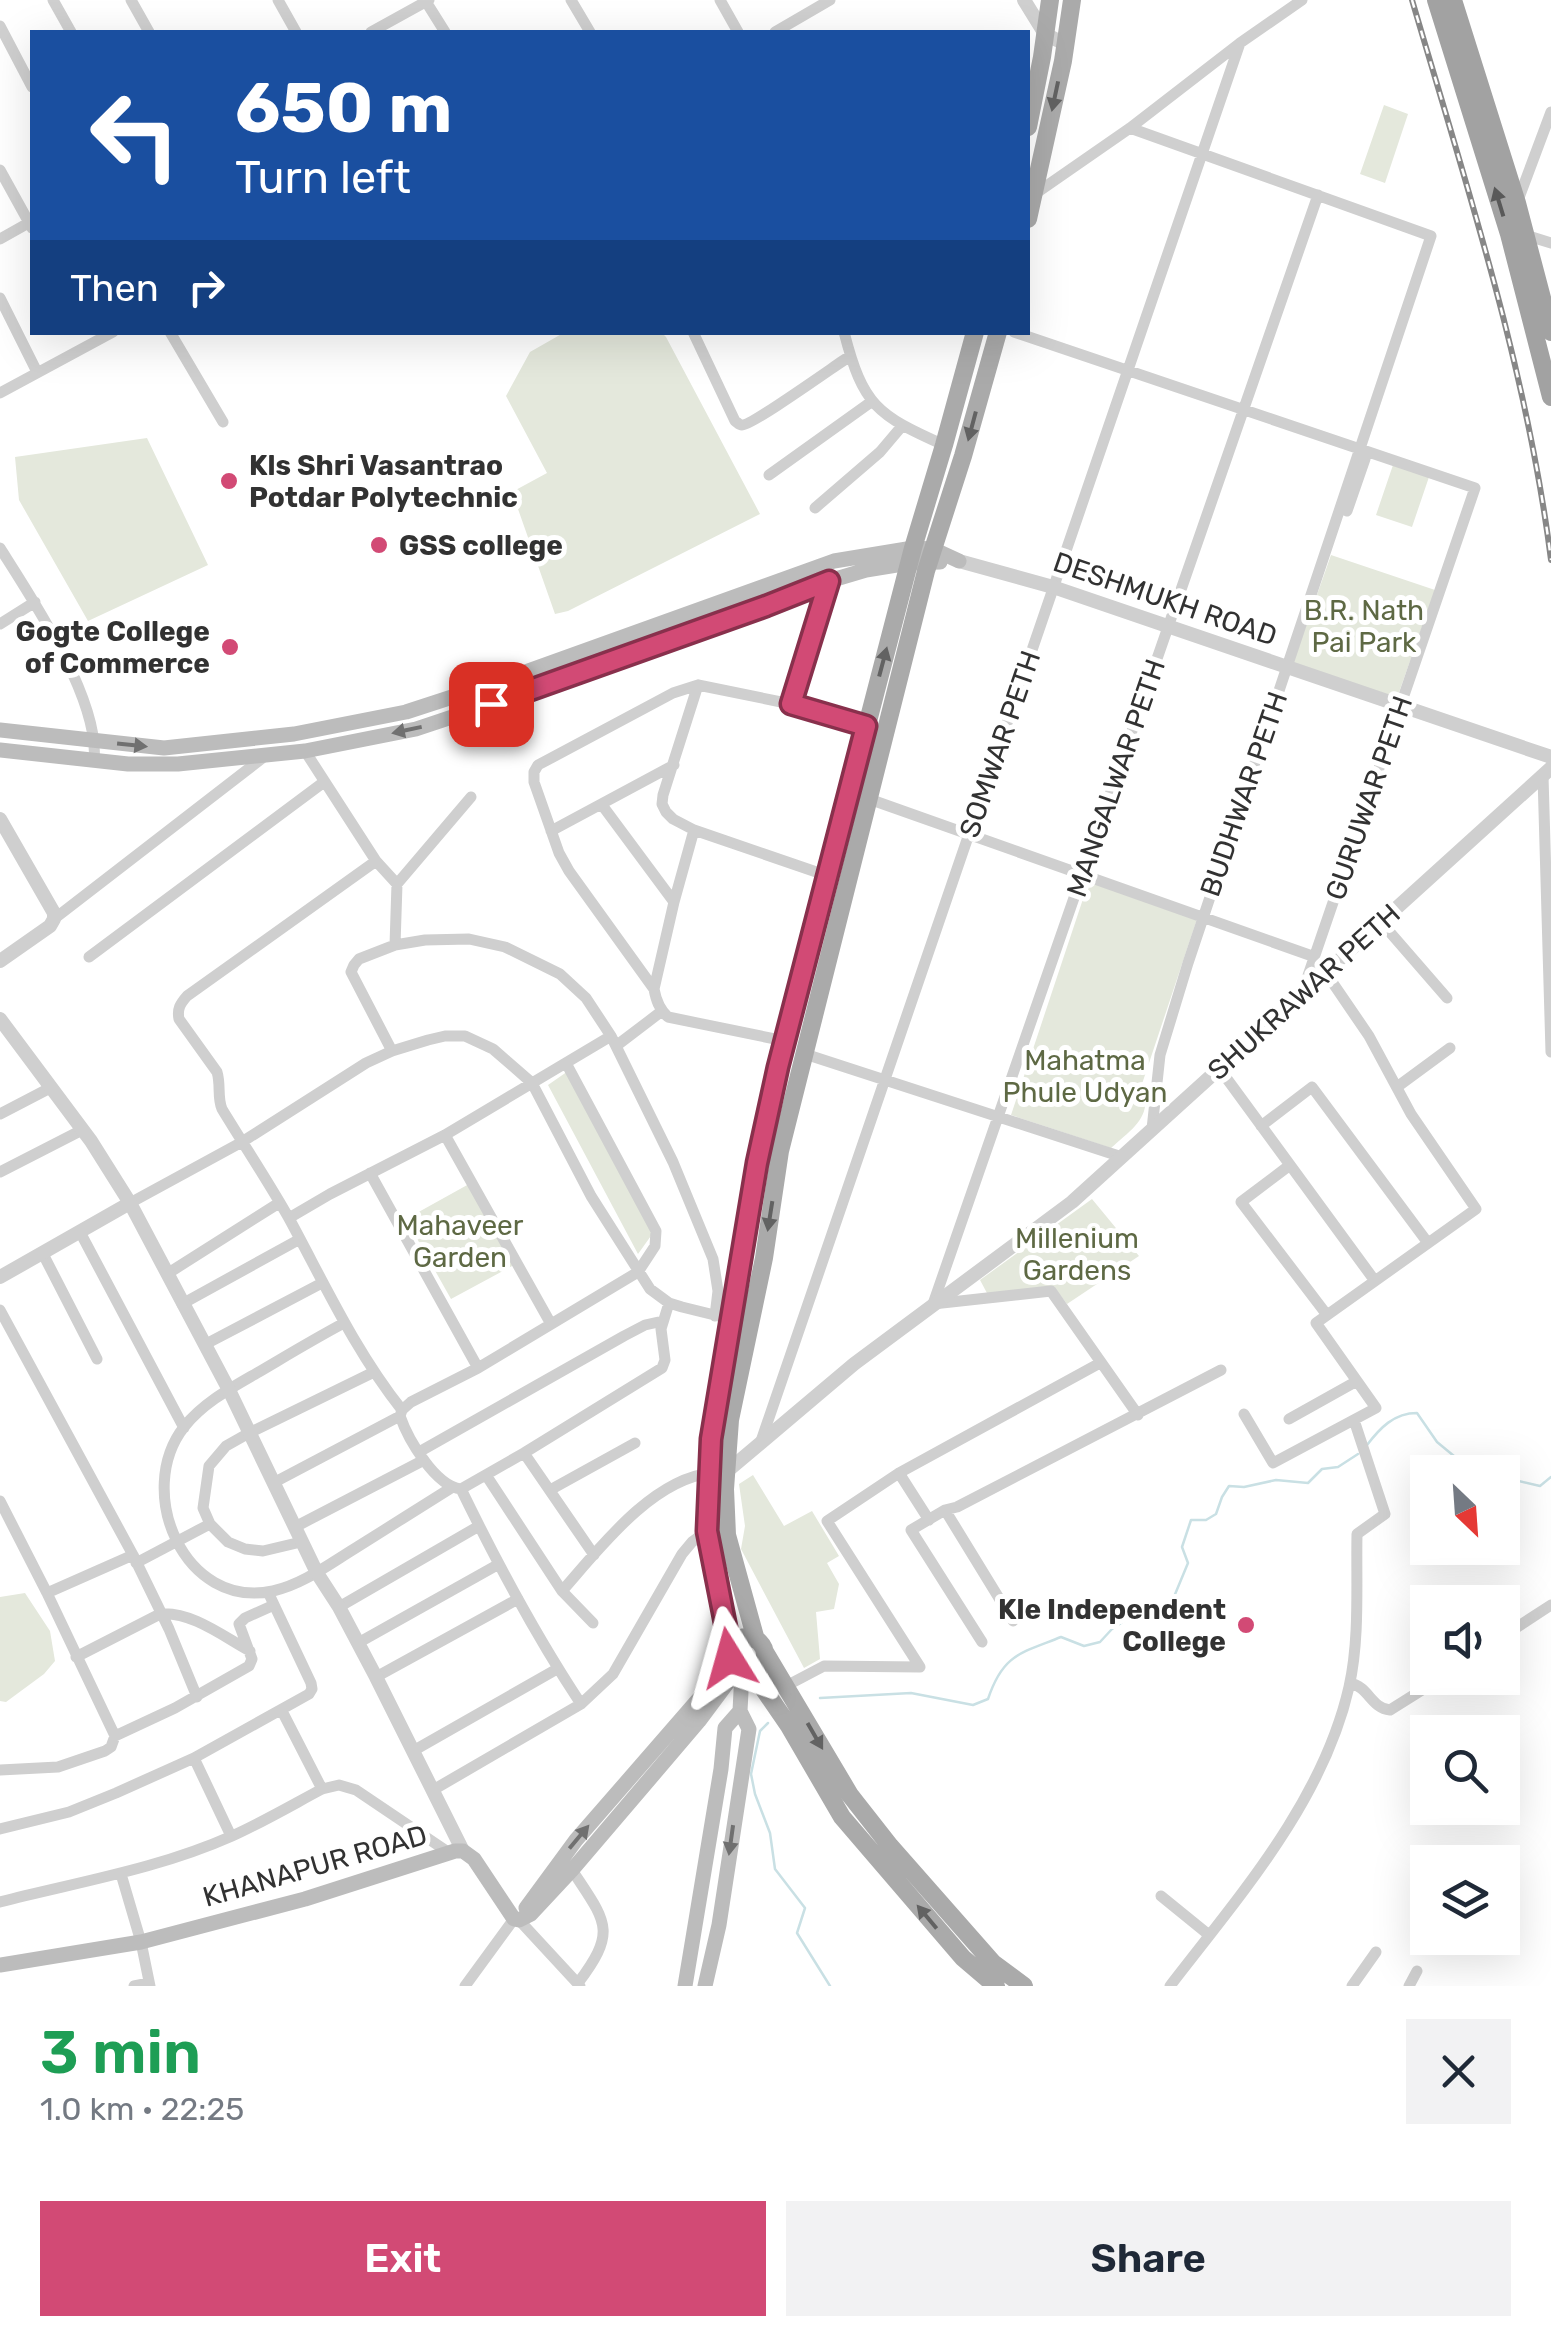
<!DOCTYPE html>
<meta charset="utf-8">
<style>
:root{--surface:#fff;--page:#f2f2f3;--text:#1f2937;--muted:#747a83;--accent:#d24a75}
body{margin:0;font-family:Rubik,sans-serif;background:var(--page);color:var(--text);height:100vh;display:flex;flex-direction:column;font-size:38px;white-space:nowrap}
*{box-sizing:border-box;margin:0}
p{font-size:32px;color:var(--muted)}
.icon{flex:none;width:55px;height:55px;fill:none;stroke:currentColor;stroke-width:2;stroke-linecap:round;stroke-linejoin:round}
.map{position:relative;height:1986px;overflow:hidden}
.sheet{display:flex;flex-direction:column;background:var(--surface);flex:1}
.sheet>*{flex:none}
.hud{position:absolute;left:30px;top:30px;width:1000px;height:305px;border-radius:0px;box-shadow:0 10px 40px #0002;background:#1a4fa0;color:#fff;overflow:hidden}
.needle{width:65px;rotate:155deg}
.controls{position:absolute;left:1410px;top:1455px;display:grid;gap:20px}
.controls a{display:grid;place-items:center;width:110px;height:110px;border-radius:0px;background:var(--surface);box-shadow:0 10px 40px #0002;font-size:50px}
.pin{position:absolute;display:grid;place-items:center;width:85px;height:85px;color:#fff;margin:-42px;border-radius:20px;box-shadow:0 5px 15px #0006}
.me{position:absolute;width:110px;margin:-55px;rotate:352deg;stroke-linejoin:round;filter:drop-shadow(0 0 8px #0008)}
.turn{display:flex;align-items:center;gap:35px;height:210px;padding:0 40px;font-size:45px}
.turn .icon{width:130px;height:130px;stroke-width:2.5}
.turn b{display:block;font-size:70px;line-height:85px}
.then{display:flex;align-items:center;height:95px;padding:0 40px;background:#0003;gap:20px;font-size:38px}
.round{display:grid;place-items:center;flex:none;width:105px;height:105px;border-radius:0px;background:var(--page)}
.head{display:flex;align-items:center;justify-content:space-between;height:170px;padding:0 40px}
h1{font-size:60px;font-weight:600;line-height:75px;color:#1e9e55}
.primary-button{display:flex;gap:20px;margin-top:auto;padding:20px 40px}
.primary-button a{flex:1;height:115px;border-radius:0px;background:var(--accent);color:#fff;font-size:40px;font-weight:600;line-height:115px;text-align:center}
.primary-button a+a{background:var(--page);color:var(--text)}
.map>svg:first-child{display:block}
.green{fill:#e4e8dc}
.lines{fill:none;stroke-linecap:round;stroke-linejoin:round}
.stream{stroke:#c9e0e4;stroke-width:2.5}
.minor{stroke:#cfcfcf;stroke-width:11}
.tertiary{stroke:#cfcfcf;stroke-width:14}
.secondary{stroke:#bcbcbc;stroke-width:15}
.primary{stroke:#aaa;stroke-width:18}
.trunk{stroke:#a2a2a2;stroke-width:18}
.rail-casing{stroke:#878787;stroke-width:6}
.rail{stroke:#fff;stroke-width:2.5;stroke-dasharray:8;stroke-linecap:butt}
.oneway{fill:#626262}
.oneway2{fill:#595959}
.oneway3{fill:#707070}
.route-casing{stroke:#88304c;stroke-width:25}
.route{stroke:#d24a75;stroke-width:18}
.poi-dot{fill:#d24a75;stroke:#fff;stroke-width:4}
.labels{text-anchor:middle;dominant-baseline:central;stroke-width:10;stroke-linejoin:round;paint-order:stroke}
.poi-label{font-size:28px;font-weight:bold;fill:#323232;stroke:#fff;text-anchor:start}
.street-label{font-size:28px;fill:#323232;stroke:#fff}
.park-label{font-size:28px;fill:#5e6944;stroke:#fff}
</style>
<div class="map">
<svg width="1551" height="1986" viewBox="0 0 1551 1986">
<rect width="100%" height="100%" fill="#fff"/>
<path class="green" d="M1384 105 1408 114 1385 183 1360 174Z
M565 332 662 333 666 337 760 514 568 611 555 614 512 492 547 473 506 396 530 352Z
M147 438 208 565 88 621 19 500 15 457Z
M1393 465 1429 477 1412 527 1376 515Z
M1331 555 1435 590 1397 698 1293 663Z
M1089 881 1198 916 1142 1084C1154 1116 1133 1128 1111 1148L1011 1115Z
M571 1069 653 1233 638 1254 548 1085Z
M469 1184 514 1265 451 1299 406 1219Z
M1092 1199 1139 1256 1067 1304 1054 1287 988 1295 980 1280Z
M753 1475 784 1526 812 1511 839 1556 827 1563 839 1584 834 1609 816 1612 820 1659 804 1668 741 1549 745 1526 739 1484Z
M25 1593 50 1631 55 1661 44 1674 6 1702 0 1701V1597Z"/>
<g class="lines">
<path class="stream" d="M1367 1445C1380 1428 1394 1413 1417 1413L1437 1442 1460 1461 1465 1469 1475 1472
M1502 1477 1540 1486 1551 1477
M820 1698 911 1693 973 1705 988 1699C1003 1654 1021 1653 1061 1637L1084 1646 1100 1642 1112 1629 1142 1609 1171 1604 1188 1563 1182 1547 1191 1520H1206L1216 1514 1222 1497 1229 1486 1244 1487 1276 1480 1308 1483 1322 1469 1338 1467 1358 1454
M768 1723 760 1731 751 1774 755 1794 770 1833 775 1869 805 1908 797 1933 830 1986"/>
<path class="minor" d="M53 0 71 32
M131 0 149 32
M278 0 296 32
M425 0 445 32
M571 0 590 32
M720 0 738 32
M0 26 32 87
M371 32 429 0
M775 32 830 0
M1130 128 1431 236 1188 963 1160 1055 1152 1129
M0 170 32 228
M1032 196 1130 128 1240 43 1302 0
M1517 203 1551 112
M1522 234 1551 243
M0 239 32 221
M0 298 37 372
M170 332 223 422
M693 332 735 421C737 422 739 425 742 425 751 426 836 365 850 356
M844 332C863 406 877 415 944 445
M1014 332 1475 488 1302 993
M0 393 113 332
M769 475 871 402
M815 508 880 452 902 426
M1347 511 1365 459
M0 548C33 600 100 700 94 760
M0 624 35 602
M698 685 663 795 662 804 666 812 673 819 694 830 828 876
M791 704 829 581
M305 751 376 861 397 884
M1543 776 1551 1052
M869 799 1315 957
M602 805 674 902
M694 830 674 902 654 989C656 1000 659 1009 668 1017L785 1041
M551 831 674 765
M376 861 187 996C180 1004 177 1009 179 1019L217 1072C221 1085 217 1097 222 1109 245 1147 270 1184 291 1222 326 1287 356 1352 402 1410
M54 919 265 756
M1381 922 1447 998
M395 945 397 884 471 797
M89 957 324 782
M654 989 569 871 559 853 534 782V772L538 765 673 693 698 685 791 704 867 726
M616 1046 662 1011
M392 1051 351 972 354 965 359 959 395 945 425 940 469 939 505 947 560 974 586 998 611 1036 673 1162 713 1259 718 1291 715 1316
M805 1054 1122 1157
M566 1063 656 1231 655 1246 638 1272 478 1368 411 1402 402 1410 400 1416C408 1439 435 1486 461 1489L524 1453 662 1368 665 1360 661 1329 669 1303
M1219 1068 1375 1281
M1397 1087 1450 1048
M0 1114 50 1088
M1261 1126 1312 1087 1428 1243
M445 1135 551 1324
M1290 1165 1241 1202 1327 1315
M0 1172 82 1130
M370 1173 478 1368
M130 1203 242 1142 366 1063 392 1051 428 1040 445 1036H465L493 1049 532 1083 591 1196 650 1289 669 1303 682 1307 751 1324
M289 1218 330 1194 445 1135 611 1036
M80 1232 184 1428
M43 1254 97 1359
M167 1274 279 1203
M182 1304 300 1239
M0 1310 133 1555 169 1629 197 1697
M344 1323C314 1339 286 1356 257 1373 231 1388 203 1403 184 1427 134 1491 184 1610 273 1591 303 1584 328 1565 354 1549 386 1529 419 1508 451 1488
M204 1345 322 1283
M1244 1414 1273 1463 1376 1408 1316 1323 1476 1209 1411 1114 1369 1036 1326 973
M1138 1415 1051 1291 933 1304 1318 195
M1289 1419 1357 1381
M760 1444 1240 43
M419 1452 624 1336 645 1325 663 1321
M524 1453 594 1555
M899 1473 929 1520
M486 1475 562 1591 593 1623
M275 1482 400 1416
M461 1489C497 1563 536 1636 581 1704
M550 1490 635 1443
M0 1501 47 1593 115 1736 111 1747 105 1751 58 1767 0 1770
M945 1510 1013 1621
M295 1527 424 1460
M301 1542 263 1551 245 1549 228 1542 210 1524 203 1508 209 1466 226 1446 249 1433 374 1372
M136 1563 210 1524
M562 1591C599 1549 652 1479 711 1473
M47 1593 133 1555
M339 1607 479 1526
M1502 1637 1551 1605
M982 1642 911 1530 945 1510 957 1507 1221 1370
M358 1643 499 1564
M76 1657 160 1614C191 1611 224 1637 250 1651
M920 1667 827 1521 899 1473 1100 1363
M376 1677 518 1599
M1350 1683C1369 1687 1371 1708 1390 1710L1441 1678
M786 1686 824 1666 920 1667
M282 1711 322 1789
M115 1736 175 1708 249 1666 252 1659 239 1624 245 1618 274 1605
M413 1751 557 1669
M194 1758 231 1836
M433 1790 581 1704 613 1674 682 1554 692 1542 707 1531
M0 1829 69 1812 116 1793 194 1758 309 1694 312 1689 311 1683 268 1592
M572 1870C606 1922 618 1930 578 1983
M121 1874 141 1942 150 1986
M1161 1896 1209 1935
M0 1902C78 1882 158 1869 232 1836 263 1822 292 1805 322 1789L339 1785 356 1790 448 1852
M519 1920 580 1986
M134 1986 149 1983
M465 1986 514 1919
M1170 1986C1240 1895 1323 1801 1349 1687 1360 1639 1356 1582 1357 1534L1385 1514 1354 1420
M1352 1986 1376 1952
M1409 1986 1417 1971"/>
<path class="tertiary" d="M1024 0 1045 34 1065 44
M959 561 1053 587 1551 757
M0 819 54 913V919L50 926 0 961
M0 1019 91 1141 130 1203 229 1390 317 1573 339 1607 376 1677 463 1851
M0 1277 130 1203
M725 1473 854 1364 1072 1202 1551 768"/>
<path class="secondary" d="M0 730 164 748 294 734 406 712 495 683 834 561 913 548 933 549 959 561
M0 750 128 764H178L305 751 416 729 518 695 766 606 829 581 866 570 909 563 940 562
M526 1908 576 1840 730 1663
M0 1965 141 1942 305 1899 455 1851H463L474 1859 514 1919 519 1920 531 1914 572 1870 699 1721 737 1670
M685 1986 721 1769 725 1728 740 1711 742 1672
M705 1986 719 1925 749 1729 740 1711"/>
<path class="primary" d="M1028 127 1042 57 1050 0
M1028 219 1063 61 1072 0
M729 1655a18 18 0 1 1 36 0a18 18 0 1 1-36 0Z
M756 1640 727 1535 725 1489 730 1420 764 1258 780 1151 926 571 963 456 998 332
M730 1648 707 1531V1502L711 1439 750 1195 785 1041 913 548 944 445 975 332
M765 1652 850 1795 890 1846 993 1963 1024 1986
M752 1672 789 1726 842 1817 963 1958 996 1986"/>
<path class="trunk" d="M1436 0 1509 234 1551 397
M1453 0 1517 203 1551 332"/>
<g class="rail-casing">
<path id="rail" d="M1412 0C1466 184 1527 369 1551 560"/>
</g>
<use href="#rail" class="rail"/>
</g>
<defs><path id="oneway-solid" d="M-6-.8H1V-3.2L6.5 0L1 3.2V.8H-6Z" transform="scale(2.5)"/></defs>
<g class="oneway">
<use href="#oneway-solid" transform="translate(1055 96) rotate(102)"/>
<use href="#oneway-solid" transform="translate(972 426) rotate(105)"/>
<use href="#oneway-solid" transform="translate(883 662) rotate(-75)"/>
<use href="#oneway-solid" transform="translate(770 1216) rotate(99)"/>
<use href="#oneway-solid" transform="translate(815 1736) rotate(60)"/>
<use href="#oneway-solid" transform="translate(927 1917) rotate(-130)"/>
</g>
<use class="oneway2" href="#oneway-solid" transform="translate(1499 202) rotate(-107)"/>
<g class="oneway3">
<use href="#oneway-solid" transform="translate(407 730) rotate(168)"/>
<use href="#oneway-solid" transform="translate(132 745) rotate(6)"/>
<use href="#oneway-solid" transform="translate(579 1837) rotate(-50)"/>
<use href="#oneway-solid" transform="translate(731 1840) rotate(98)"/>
</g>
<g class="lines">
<g class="route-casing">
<path id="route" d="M491 704 766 606 829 581 791 704 866 726 778 1067 757 1163 711 1439 707 1531 730 1648 729 1658"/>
</g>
<use href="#route" class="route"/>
</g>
<g class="poi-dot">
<circle cx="229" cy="481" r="10"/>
<circle cx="379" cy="545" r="10"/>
<circle cx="230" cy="647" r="10"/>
<circle cx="1246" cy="1625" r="10"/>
</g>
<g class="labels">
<g class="poi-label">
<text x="249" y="465">Kls Shri Vasantrao<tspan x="249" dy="32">Potdar Polytechnic</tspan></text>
<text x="399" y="545">GSS college</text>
<text x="210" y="631" text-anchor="end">Gogte College<tspan x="210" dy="32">of Commerce</tspan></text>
<text x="1226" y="1609" text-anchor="end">Kle Independent<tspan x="1226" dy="32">College</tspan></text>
</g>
<g class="street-label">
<text transform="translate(1165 599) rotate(19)">DESHMUKH ROAD</text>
<text transform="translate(1000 744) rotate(-71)">SOMWAR PETH</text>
<text transform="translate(1116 778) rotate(-71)">MANGALWAR PETH</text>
<text transform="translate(1244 794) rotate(-71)">BUDHWAR PETH</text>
<text transform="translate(1369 798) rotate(-71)">GURUWAR PETH</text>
<text transform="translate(1304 992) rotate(-42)">SHUKRAWAR PETH</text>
<text transform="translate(315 1866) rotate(-16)">KHANAPUR ROAD</text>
</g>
<g class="park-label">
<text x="1364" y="610">B.R. Nath<tspan x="1364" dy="32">Pai Park</tspan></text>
<text x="1085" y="1060">Mahatma<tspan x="1085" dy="32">Phule Udyan</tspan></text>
<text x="460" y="1225">Mahaveer<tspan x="460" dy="32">Garden</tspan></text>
<text x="1077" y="1238">Millenium<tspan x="1077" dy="32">Gardens</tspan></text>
</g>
</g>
</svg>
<div class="controls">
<a><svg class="needle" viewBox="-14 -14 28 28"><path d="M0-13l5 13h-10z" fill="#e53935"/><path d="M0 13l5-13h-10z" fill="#747a83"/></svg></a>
<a><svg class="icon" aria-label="sound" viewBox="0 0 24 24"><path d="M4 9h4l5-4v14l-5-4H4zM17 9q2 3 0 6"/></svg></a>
<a><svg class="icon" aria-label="search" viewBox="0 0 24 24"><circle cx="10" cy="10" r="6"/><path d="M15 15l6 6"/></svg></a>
<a><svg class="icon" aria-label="layers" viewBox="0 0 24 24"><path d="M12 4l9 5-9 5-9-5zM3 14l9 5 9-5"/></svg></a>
</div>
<div class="pin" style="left:491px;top:704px;background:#d93025"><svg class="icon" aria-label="arrive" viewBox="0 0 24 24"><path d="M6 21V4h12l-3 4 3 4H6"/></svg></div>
<svg class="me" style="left:729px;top:1658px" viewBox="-20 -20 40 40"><path d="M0-17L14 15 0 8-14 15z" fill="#d24a75" stroke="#fff" stroke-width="4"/></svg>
<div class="hud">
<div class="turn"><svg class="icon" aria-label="left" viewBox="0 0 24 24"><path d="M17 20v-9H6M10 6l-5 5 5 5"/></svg><div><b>650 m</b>Turn left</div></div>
<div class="then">Then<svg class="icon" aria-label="right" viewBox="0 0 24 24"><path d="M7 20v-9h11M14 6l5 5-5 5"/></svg></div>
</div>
</div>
<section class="sheet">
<div class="head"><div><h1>3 min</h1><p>1.0 km · 22:25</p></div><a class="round"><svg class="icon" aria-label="close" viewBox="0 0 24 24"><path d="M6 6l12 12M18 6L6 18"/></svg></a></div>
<div class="primary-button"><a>Exit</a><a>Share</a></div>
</section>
